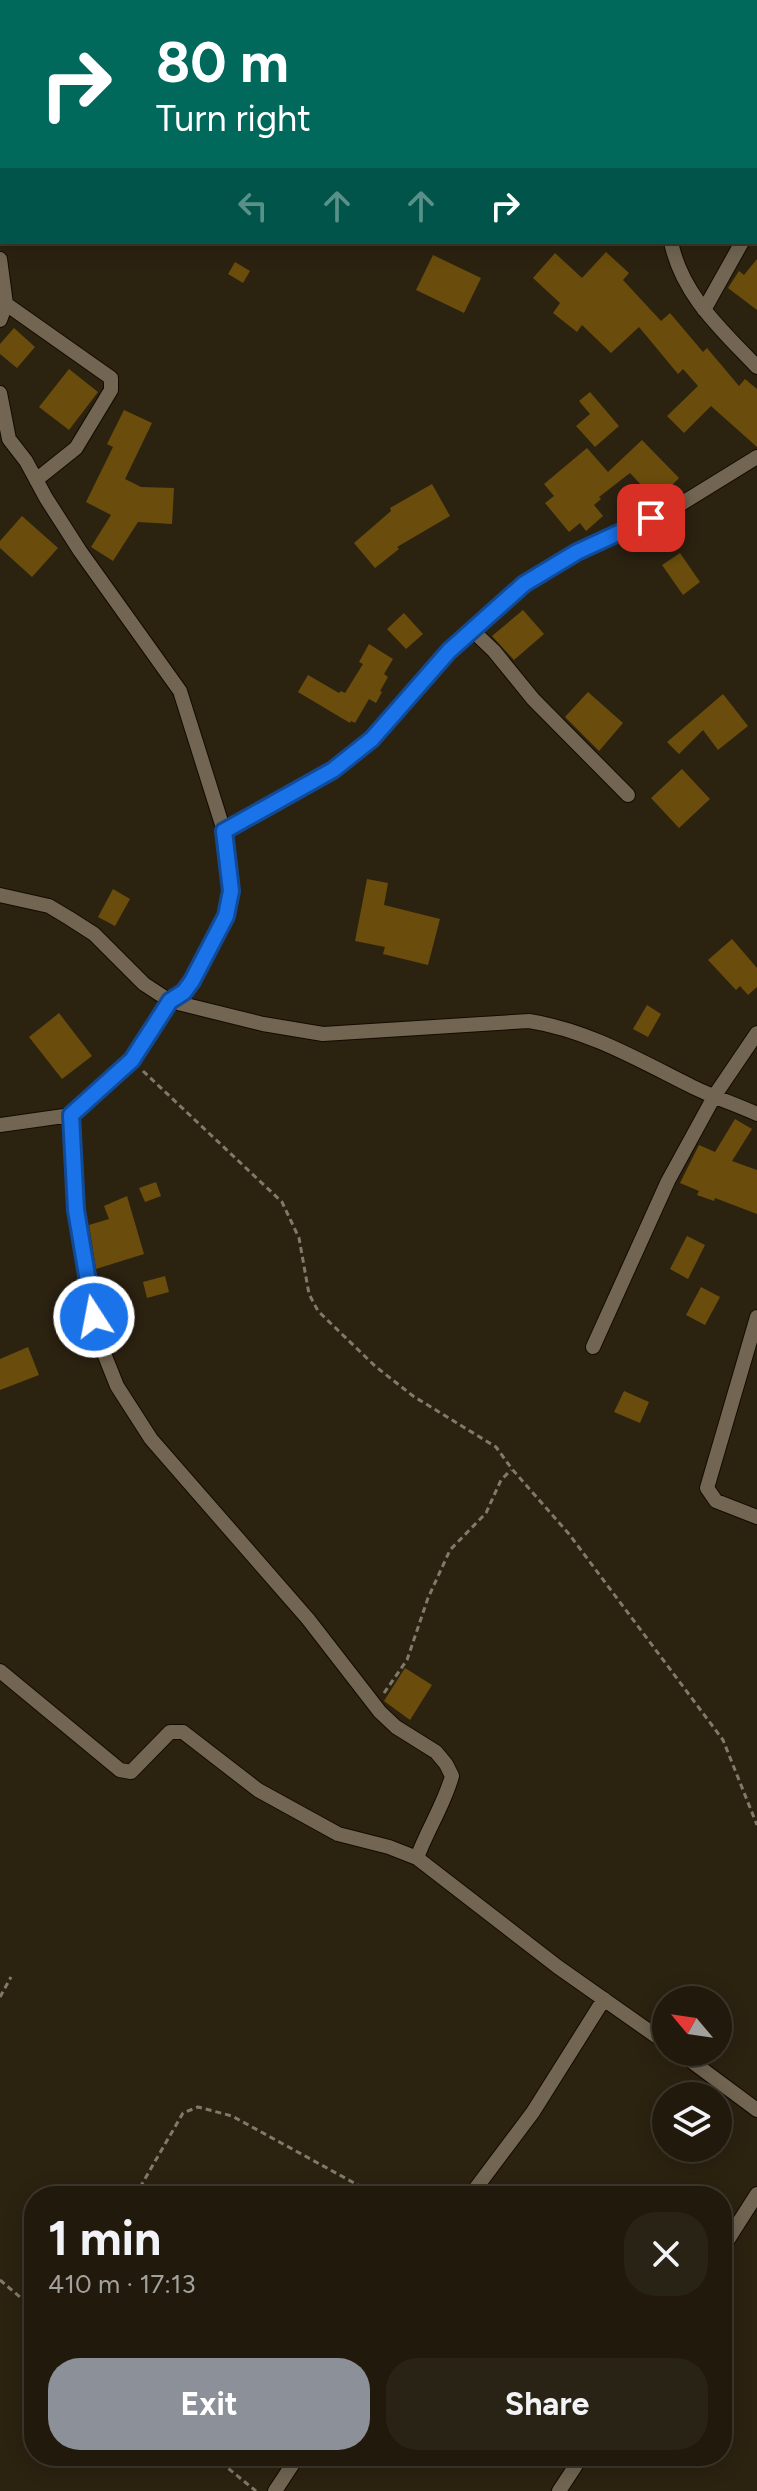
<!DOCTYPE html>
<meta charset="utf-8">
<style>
:root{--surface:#211a0c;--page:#292315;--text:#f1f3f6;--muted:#a2a19d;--line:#3e382d;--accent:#8c9099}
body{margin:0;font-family:Figtree,sans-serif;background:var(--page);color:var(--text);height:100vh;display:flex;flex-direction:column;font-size:30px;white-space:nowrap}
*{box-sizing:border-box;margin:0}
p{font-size:26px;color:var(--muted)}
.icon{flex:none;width:44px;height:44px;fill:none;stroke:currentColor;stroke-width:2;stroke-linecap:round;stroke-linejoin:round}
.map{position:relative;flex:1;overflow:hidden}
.sheet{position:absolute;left:24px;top:2186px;width:708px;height:280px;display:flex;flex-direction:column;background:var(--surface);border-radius:32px;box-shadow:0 4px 20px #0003,0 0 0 2px var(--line)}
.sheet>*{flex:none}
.guide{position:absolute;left:0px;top:0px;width:758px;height:244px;box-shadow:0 4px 20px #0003,0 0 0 2px var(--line);background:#00695c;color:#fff;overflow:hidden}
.needle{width:52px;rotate:299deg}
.buttons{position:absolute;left:652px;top:1986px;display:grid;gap:16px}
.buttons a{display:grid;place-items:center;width:80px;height:80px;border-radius:50%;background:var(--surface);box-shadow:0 4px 20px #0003,0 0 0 2px var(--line);font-size:40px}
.pin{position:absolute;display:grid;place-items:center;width:68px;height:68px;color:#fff;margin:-34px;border-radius:16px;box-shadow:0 4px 12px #0006}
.me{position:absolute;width:88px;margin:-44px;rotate:349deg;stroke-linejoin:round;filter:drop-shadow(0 0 6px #0008)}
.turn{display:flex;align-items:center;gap:28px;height:168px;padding:0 24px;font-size:36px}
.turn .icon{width:104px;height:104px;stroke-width:2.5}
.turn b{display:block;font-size:56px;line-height:68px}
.lanes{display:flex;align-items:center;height:76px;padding:0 24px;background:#0003;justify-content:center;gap:40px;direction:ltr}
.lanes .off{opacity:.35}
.round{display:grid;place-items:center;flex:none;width:84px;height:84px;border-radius:32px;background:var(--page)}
.overview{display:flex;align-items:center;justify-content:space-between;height:136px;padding:0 24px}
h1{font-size:48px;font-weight:700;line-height:60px}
.action{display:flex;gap:16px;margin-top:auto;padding:16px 24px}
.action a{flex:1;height:92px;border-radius:32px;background:var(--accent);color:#fff;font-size:32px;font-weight:700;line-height:92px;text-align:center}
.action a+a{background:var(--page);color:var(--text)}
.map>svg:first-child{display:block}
.building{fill:#6a4d0c}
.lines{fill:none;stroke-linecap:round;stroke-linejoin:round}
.street-casing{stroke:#140b00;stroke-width:16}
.path{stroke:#82796a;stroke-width:3;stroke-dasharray:6 4;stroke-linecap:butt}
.street{stroke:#726652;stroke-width:14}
.route-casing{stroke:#114b97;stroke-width:20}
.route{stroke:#1a73e8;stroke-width:14}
</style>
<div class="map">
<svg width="757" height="2491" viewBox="0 0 757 2491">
<rect width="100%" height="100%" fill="#2c2210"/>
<path class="building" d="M606 252 629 273 623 280 661 321 670 313 703 352 707 348 739 386 745 379 757 389V447L711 406 684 433 667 416 698 386 683 369 678 374 639 327 611 353 582 325 577 332 553 313 560 303 533 278 555 253 582 278Z
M433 255 481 278 464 313 416 290Z
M757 259V310L728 288 739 271 744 275Z
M235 262 250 271 243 283 228 274Z
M14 328 35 347 17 368 0 354V344Z
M69 369 98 392 69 430 39 407Z
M590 392 619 426 595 447 576 426 590 414 579 401Z
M124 410 152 423 125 479 141 487 174 488 172 524 138 522 113 561 91 547 111 515 86 502 113 447 107 444Z
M642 440 679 478 656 501 630 473 599 497 601 499 594 505 603 516 586 531 580 523 569 532 545 503 554 496 544 484 587 448 608 472Z
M432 484 450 516 397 547 399 549 375 568 354 543 391 511 390 508Z
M22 516 58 548 32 577 0 548V541Z
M680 553 700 582 683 595 662 565Z
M523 610 544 634 514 660 492 636Z
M404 613 423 634 406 649 387 629Z
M369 644 393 659 384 674 388 677 380 691 382 692 376 703 369 699 355 723 351 721 350 723 298 692 308 675 339 693 341 691 345 693 363 664 359 662Z
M588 692 623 723 599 751 565 717Z
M723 694 748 726 718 750 703 730 679 754 667 742Z
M682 769 710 799 679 828 651 798Z
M367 879 388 883 384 905 440 919 428 965 383 954 385 947 355 941Z
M113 889 130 899 115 926 98 917Z
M732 939 757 968V987L748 995 740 986 736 990 708 960Z
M647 1005 661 1014 648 1037 633 1029Z
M59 1013 92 1056 62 1079 29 1037Z
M735 1119 752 1129 732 1161 757 1170V1214L715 1198 714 1201 697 1195 699 1191 680 1183 699 1145 715 1152Z
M156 1182 161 1196 145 1202 139 1188Z
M127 1196 144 1254 96 1269 89 1225 109 1219 104 1206Z
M687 1236 705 1245 688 1279 670 1269Z
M165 1276 169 1292 147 1298 143 1282Z
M701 1287 720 1297 705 1325 686 1315Z
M28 1347 39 1375 0 1390V1359Z
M624 1391 649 1402 640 1423 614 1412Z
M405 1668 432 1685 410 1720 384 1701Z"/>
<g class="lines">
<g class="street-casing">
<path id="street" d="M258 2 259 0
M464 2 465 0
M625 2 627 0
M756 111H757
M756 202 757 192
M671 242C682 295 721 329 757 367
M0 259 6 304 0 320
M6 304 111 378V390L76 448 36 480
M704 310 742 242
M0 393 9 439 26 461 46 498 80 551 180 691 224 831 231 891 226 916 192 981 184 992 170 1001 132 1060 121 1072 71 1115 0 1125
M471 629 494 651 533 699 628 795
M224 831 333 770 372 739 449 651 524 584 577 552 676 507 757 457
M0 895 49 906 69 918 94 934 144 984 170 1001 263 1024 323 1034 529 1021C587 1030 637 1059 689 1085 710 1096 735 1104 757 1114
M71 1115 76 1210 86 1270 99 1341 117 1386 151 1439 308 1619 380 1712 396 1727 436 1752 446 1764 452 1776C444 1805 427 1830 417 1858L558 1967 666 2043
M757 1317 707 1488 716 1501 757 1517
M593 1347 668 1181 715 1095 757 1033
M0 1671 120 1770 131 1772 170 1732H183L258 1790 338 1834 389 1847 417 1858
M679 2052 757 2110
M470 2196 533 2112 604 1999
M722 2249 757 2194
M275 2491 298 2456
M559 2491 582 2456"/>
</g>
<path class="path" d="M48 0 50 2
M143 1071 282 1202 299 1238 309 1294 318 1311 375 1366 413 1396 496 1447 512 1469 569 1534 723 1740 757 1825
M384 1693 407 1660 428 1598 450 1550 486 1513 501 1480 511 1470
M0 1997 11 1977
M135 2196 183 2113 198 2107 232 2116 378 2196
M0 2280 34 2309
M213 2456 256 2491"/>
<use href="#street" class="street"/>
</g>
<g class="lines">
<g class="route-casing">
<path id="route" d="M94 1317 76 1210 71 1115 132 1060 170 1001 184 992 192 981 226 916 231 891 224 831 333 770 372 739 449 651 524 584 577 552 651 518"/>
</g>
<use href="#route" class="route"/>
</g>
</svg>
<div class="buttons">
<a><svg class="needle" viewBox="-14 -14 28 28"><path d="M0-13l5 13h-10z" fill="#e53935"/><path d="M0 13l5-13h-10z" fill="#a2a19d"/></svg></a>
<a><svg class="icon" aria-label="layers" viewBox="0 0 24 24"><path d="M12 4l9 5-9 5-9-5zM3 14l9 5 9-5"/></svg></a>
</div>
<div class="pin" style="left:651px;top:518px;background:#d93025"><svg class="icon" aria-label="arrive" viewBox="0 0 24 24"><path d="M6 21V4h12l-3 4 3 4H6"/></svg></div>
<svg class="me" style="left:94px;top:1317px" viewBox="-20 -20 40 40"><circle r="17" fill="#1a73e8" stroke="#fff" stroke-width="3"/><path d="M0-11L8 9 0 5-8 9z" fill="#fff"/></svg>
<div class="guide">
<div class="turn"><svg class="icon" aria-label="right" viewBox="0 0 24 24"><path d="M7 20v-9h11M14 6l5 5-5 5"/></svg><div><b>80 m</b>Turn right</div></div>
<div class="lanes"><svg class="icon off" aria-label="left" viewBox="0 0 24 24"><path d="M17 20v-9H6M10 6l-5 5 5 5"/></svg><svg class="icon off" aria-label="ahead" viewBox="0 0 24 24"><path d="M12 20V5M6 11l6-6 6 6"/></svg><svg class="icon off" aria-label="ahead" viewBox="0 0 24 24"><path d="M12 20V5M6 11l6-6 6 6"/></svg><svg class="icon" aria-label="right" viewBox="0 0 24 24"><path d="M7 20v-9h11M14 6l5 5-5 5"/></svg></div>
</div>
<section class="sheet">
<div class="overview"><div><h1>1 min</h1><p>410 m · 17:13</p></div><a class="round"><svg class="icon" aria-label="close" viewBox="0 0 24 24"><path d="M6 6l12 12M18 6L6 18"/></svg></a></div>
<div class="action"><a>Exit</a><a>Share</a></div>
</section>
</div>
